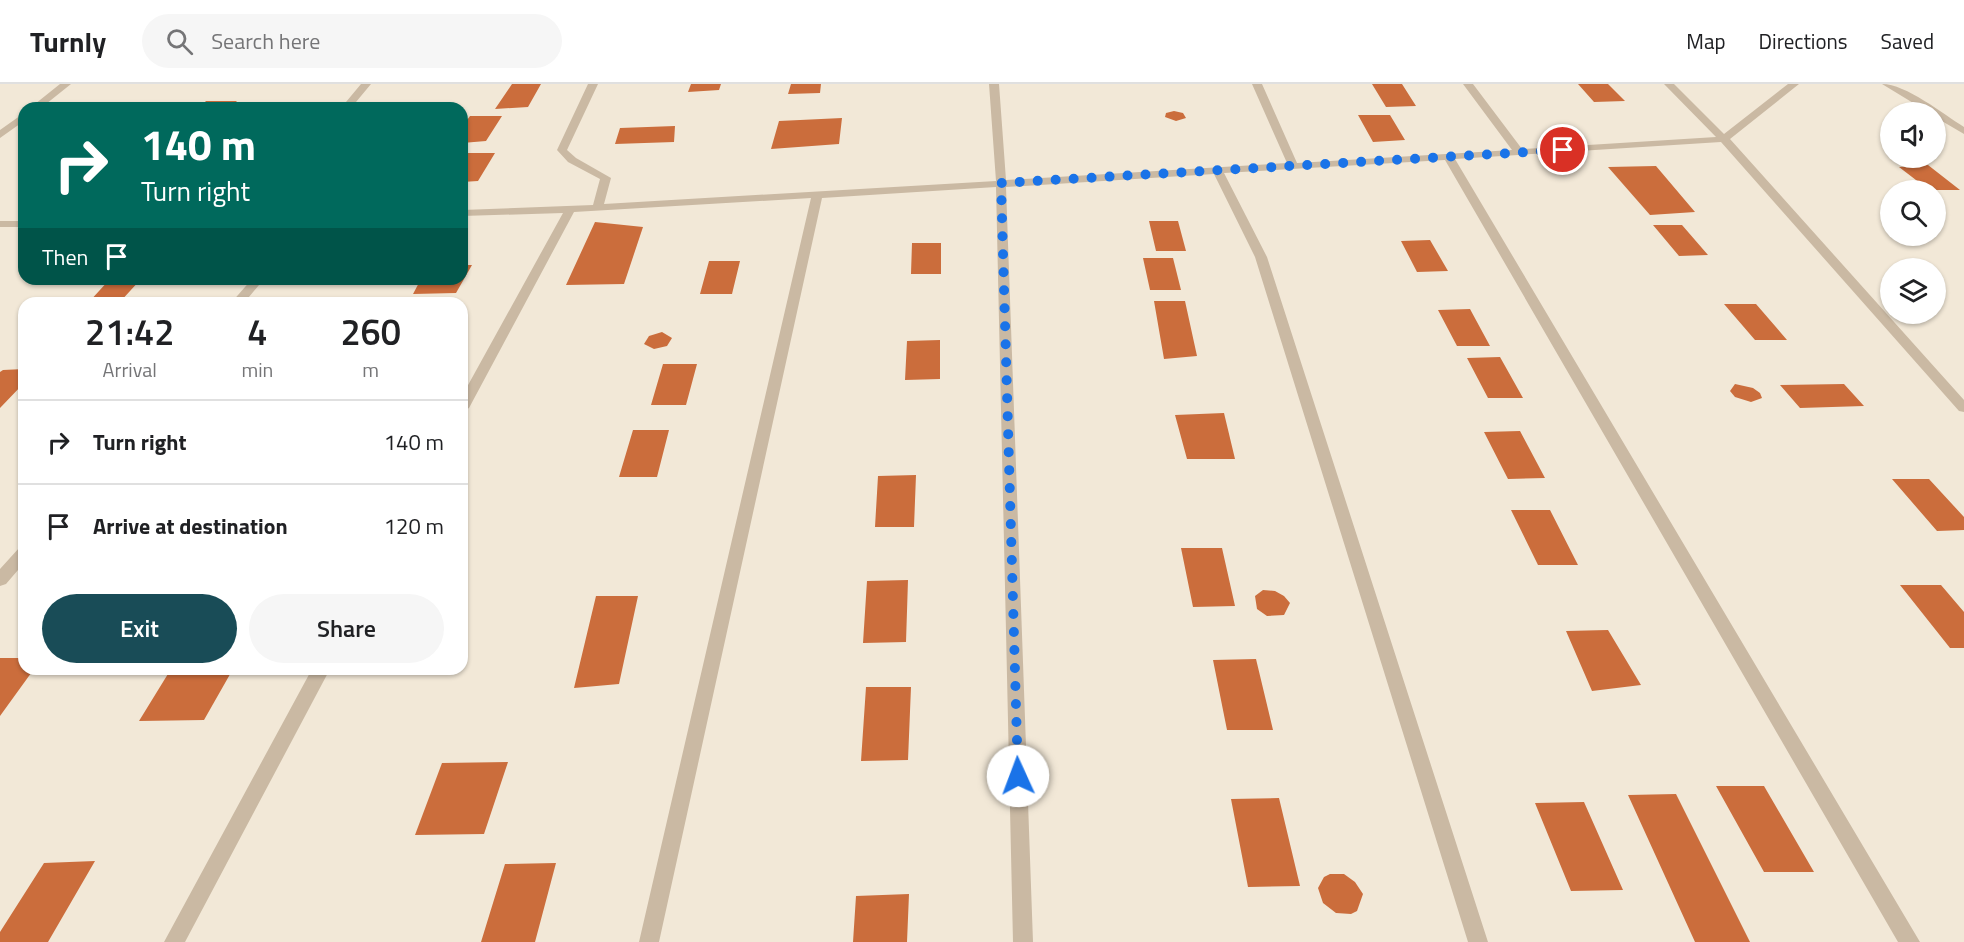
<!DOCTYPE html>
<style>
:root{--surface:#fff;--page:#f6f6f6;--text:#202124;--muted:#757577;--line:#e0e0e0;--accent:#194c57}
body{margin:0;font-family:"Titillium Web",sans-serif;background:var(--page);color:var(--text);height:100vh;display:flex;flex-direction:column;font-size:22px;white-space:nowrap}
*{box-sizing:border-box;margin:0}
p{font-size:20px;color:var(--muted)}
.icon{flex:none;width:33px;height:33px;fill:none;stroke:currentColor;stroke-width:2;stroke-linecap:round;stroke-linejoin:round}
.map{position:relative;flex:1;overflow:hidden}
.drawer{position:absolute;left:18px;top:213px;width:450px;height:378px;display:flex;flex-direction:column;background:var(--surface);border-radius:18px;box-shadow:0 2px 4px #0004}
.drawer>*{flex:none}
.hud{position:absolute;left:18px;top:18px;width:450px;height:183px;border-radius:18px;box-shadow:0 2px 4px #0004;background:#00695c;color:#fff;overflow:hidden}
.tools{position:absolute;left:1880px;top:18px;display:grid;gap:12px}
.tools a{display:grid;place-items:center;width:66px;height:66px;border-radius:50%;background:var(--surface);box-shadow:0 2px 4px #0004;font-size:30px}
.pin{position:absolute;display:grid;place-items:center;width:51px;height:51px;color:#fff;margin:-26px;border:3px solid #fff;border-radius:50%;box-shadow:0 2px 6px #0007}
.me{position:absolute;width:66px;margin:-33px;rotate:358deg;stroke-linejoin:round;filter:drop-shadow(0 0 4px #0008)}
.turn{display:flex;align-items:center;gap:21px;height:126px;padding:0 24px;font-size:27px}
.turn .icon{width:78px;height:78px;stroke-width:2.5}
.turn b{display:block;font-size:42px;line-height:51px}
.then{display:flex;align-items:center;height:57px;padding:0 24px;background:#0003;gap:12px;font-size:22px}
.eta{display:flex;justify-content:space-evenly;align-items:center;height:102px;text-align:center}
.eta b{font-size:36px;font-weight:600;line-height:42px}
.cta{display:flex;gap:12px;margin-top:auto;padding:12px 24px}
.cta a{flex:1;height:69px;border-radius:36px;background:var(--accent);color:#fff;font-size:24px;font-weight:600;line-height:69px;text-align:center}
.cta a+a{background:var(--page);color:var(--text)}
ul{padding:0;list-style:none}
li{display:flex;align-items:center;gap:18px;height:84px;padding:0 24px;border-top:2px solid var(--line)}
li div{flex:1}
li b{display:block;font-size:22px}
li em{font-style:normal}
header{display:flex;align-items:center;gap:36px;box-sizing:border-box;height:84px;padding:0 30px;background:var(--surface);border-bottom:2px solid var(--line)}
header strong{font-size:28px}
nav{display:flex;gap:33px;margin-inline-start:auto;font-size:21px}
.search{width:420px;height:54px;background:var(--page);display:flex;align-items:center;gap:15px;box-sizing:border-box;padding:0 21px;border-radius:33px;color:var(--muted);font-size:22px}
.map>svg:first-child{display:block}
.building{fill:#cb6d3c}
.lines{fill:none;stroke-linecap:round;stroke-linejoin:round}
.minor{fill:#cab9a3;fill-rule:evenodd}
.route{stroke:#1a73e8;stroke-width:10;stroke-dasharray:0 18}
</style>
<header>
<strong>Turnly</strong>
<div class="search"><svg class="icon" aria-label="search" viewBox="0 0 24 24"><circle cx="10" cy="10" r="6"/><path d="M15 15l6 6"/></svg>Search here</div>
<nav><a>Map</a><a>Directions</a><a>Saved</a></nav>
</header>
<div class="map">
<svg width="1964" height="858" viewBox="0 0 1964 858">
<rect width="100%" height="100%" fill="#f2e8d7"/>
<path class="building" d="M512 0H541L528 23 495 25Z
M691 0H721L719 6 688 8Z
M791 0H821L820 9 788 10Z
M1372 0H1402L1416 22 1386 23Z
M1578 0H1608L1625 17 1594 18Z
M206 17H237L230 24H199Z
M1174 27 1183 29 1186 34 1176 37 1165 33 1166 29Z
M1358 31H1390L1405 56 1373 58Z
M470 32H502L486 57 462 59V43Z
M842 34 839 60 771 65 779 37Z
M675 42 674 58 615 60 620 44Z
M462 69H495L478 97 462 98Z
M1928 81 1960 106H1929L1899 83Z
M1656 82 1695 128 1650 131 1608 83Z
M1149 137H1178L1186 167H1156Z
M595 138 643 143 624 200 566 201Z
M1653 141H1682L1708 171 1679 172Z
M1430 156 1448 187 1417 188 1401 157Z
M912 159H941V190H911Z
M1143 174H1173L1181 206H1150Z
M709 177H740L732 210H700Z
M462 181H472L456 209 413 210 421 195H462Z
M110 195H141L119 219H88Z
M1154 217H1185L1197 272 1164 275Z
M1724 220H1756L1787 256H1755Z
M1470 225 1490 262H1457L1438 226Z
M662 248 672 254 667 262 654 265 644 260 649 252Z
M940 256V295L905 296 907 257Z
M1500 273 1523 314H1488L1467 274Z
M663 280H697L686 321H651Z
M24 285V299L0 324V288L3 286Z
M1735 300 1753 304 1760 309 1762 314 1751 318 1735 313 1730 307Z
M1844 300 1864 322 1800 324 1780 301Z
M1224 329 1235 375H1187L1175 331Z
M633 346H669L657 393H619Z
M1520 347 1545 394 1508 395 1484 348Z
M916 391 914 443H875L878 392Z
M1892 395H1929L1964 433V446L1937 447Z
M1511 426H1550L1578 481H1538Z
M1181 464H1222L1235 522 1193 523Z
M908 496 906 558 863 559 867 497Z
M1900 501H1941L1964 528V564H1950Z
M1263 506 1275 507 1284 512 1290 519 1284 531 1267 532 1257 525 1255 512Z
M596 512H638L619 600 574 604Z
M1608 546 1641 601 1592 607 1566 547Z
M0 574H24V585H34L0 632Z
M1256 575 1273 646H1227L1213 576Z
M171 585H233L204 636 139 637Z
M866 603H911L908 676 861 677Z
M508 678 484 750 415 751 442 679Z
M1716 702H1764L1814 788H1764Z
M1676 710 1750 858H1695L1628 711Z
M1279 714 1300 802 1248 803 1231 715Z
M1584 718 1623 806 1571 807 1535 719Z
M95 777 48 858H0V848L44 779Z
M556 779 535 858H481L505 780Z
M1330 790H1344L1355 798 1363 810 1357 827 1351 830 1336 829 1323 819 1318 804 1324 793Z
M909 810 907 858H853L856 812Z"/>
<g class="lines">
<path class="minor" d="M60 0H71L41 24H30Z
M361 0H371L351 24H341Z
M588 0H598L567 66 576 74 611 94 604 120 996 97 989 0H999L1006 96 1287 79 1252 0H1262L1297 79 1512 66 1463 0H1473L1522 65 1716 53 1664 0H1674L1724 50 1788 0H1799L1730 55 1964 316V328L1959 327 1721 58 1455 75 1920 858H1898L1445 76 1224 89 1267 173 1488 858H1468L1255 173 1214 90 1006 103 1033 858H1013L996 103 822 114 659 858H639L811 114 574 128 469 324 462 328V312L563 129 462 132V126L593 121 600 95 568 78 557 66Z
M1882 0C1906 0 1943 30 1964 43V50L1935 33V28H1928Z
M24 29V37L0 54V46Z
M0 137H24V143H0Z
M252 195H264L244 219H231Z
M24 462V479L6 500 0 502V485L19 464Z
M312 585H330L185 858H164Z"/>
</g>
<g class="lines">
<path class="route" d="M1018 692 1001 99 1563 66"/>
</g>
</svg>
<div class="tools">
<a><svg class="icon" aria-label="sound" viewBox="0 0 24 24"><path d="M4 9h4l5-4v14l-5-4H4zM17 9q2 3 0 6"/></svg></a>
<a><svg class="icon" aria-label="search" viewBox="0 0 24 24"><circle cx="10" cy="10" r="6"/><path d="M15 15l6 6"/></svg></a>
<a><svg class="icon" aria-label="layers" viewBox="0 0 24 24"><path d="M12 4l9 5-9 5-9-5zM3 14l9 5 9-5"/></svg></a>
</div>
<div class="pin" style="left:1563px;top:66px;background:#d93025"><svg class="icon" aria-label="arrive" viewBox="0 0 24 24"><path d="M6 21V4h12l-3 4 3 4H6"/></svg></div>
<svg class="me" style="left:1018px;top:692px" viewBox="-20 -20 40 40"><circle r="19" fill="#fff"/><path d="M0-13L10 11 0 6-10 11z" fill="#1a73e8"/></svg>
<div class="hud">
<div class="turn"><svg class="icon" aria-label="right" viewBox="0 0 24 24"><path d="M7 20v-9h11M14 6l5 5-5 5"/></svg><div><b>140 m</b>Turn right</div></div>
<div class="then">Then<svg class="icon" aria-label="arrive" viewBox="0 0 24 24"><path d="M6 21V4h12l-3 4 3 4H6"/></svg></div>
</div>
<section class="drawer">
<div class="eta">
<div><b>21:42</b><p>Arrival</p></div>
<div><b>4</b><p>min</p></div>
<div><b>260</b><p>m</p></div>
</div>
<ul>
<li><svg class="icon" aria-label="right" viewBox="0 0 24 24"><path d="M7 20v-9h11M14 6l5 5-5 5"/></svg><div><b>Turn right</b></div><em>140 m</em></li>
<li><svg class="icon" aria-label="arrive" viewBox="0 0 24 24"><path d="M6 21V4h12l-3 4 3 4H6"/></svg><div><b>Arrive at destination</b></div><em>120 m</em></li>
</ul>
<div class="cta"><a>Exit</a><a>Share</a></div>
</section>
</div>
